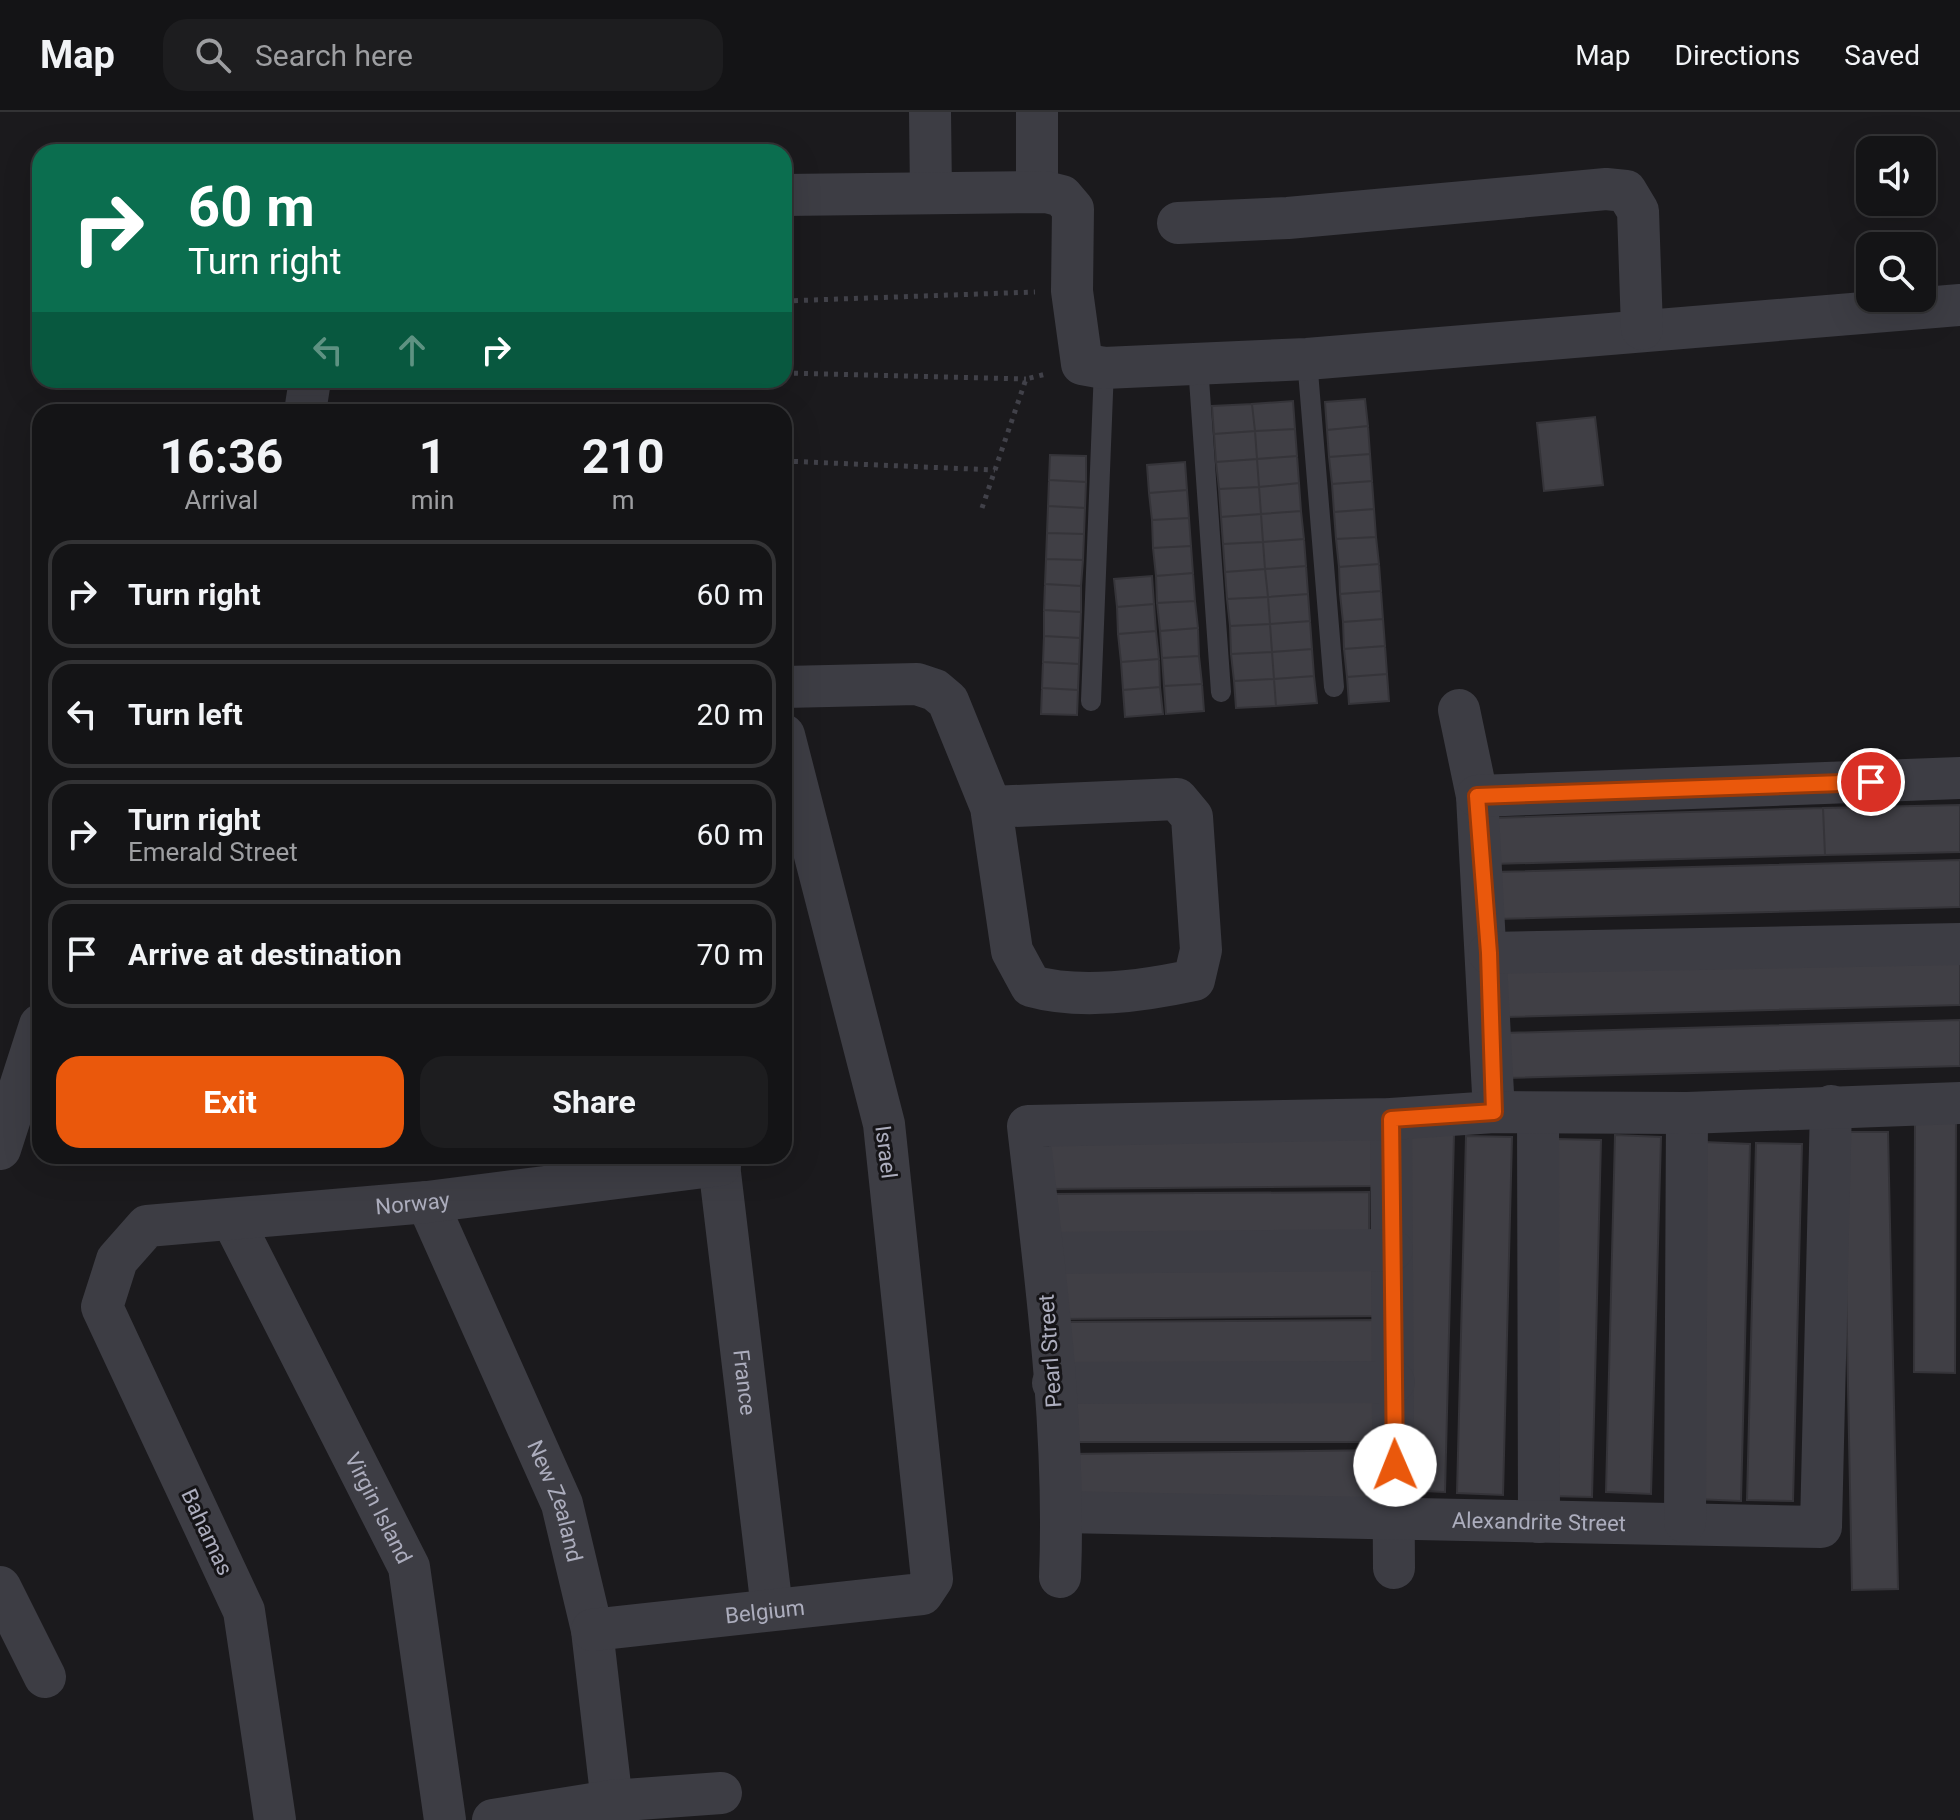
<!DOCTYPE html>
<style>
:root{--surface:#141416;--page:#1d1d1f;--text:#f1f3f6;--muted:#9d9ea1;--line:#333335;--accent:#ea580c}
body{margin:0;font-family:Roboto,sans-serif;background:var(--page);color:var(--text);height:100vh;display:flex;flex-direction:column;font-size:30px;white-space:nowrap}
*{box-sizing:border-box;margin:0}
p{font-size:26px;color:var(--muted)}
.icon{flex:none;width:44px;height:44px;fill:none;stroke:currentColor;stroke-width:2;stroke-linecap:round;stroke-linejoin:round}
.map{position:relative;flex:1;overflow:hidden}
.details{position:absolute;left:32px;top:292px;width:760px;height:760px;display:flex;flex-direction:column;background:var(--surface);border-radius:24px;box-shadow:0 8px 32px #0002,0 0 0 2px var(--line)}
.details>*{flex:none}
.guide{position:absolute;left:32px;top:32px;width:760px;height:244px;border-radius:24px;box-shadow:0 8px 32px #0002,0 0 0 2px var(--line);background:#0b6e4f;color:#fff;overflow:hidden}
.fabs{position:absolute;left:1856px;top:24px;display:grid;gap:16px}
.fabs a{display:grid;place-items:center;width:80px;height:80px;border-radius:16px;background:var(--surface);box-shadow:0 8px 32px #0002,0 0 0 2px var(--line);font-size:40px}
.pin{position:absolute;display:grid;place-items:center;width:68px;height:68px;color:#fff;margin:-34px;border:4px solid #fff;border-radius:50%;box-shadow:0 2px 8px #0007}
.me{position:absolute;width:88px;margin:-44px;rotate:359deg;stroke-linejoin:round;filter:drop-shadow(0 0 6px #0008)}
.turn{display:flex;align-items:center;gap:28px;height:168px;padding:0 24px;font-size:36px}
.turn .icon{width:104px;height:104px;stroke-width:2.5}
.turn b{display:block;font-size:56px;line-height:68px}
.lanes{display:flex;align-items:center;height:76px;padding:0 24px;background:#0003;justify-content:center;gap:40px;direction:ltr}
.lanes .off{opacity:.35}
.eta{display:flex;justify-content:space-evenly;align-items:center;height:136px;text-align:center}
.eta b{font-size:48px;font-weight:700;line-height:56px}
.primary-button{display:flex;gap:16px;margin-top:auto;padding:16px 24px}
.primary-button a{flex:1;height:92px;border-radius:24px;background:var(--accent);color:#fff;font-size:32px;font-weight:700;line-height:92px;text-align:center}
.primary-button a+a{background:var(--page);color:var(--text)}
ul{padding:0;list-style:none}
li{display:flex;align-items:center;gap:24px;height:108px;margin:0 16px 12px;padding:0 8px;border:4px solid var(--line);border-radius:24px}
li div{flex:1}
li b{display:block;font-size:30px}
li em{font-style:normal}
header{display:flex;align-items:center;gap:48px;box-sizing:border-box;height:112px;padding:0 40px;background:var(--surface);border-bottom:2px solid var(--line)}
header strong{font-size:38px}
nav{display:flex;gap:44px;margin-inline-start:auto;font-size:28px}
.search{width:560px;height:72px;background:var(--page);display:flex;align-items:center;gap:20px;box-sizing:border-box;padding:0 28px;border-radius:24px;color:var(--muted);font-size:30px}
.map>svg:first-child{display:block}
.building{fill:#403f45;stroke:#353439;stroke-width:2}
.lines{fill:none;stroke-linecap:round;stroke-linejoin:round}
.path{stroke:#414149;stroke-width:5;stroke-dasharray:4 6;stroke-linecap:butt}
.lane{stroke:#3d3d44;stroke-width:20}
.street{stroke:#3d3d44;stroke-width:42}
.route-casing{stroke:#983908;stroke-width:20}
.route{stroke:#ea580c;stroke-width:14}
.labels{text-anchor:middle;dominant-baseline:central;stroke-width:6;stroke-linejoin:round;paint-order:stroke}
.street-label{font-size:22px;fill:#acadbd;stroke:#161518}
</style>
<header>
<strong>Map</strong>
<div class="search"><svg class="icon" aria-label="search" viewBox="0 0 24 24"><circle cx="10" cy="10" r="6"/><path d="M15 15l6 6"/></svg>Search here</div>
<nav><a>Map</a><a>Directions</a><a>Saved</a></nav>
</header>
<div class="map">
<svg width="1960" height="1708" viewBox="0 0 1960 1708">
<rect width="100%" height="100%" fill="#1b1a1d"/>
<path class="building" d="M1365 287 1368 314 1327 318 1325 290Z
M1293 289 1295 317 1255 319 1252 292Z
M1252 292 1255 319 1214 322 1212 294Z
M1595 305 1603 373 1544 379 1537 311Z
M1368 314 1370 342 1329 345 1327 318Z
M1295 317 1297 344 1257 347 1255 319Z
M1255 319 1257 347 1216 350 1214 322Z
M1370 342 1372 369 1332 372 1329 345Z
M1050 343 1086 344V370L1049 368Z
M1297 344 1299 371 1259 375 1257 347Z
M1257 347 1259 375 1219 377 1216 350Z
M1185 350 1187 378 1149 381 1147 353Z
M1049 368 1086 370 1085 396 1048 394Z
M1372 369 1374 397 1334 400 1332 372Z
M1299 371 1301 399 1261 402 1259 375Z
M1259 375 1261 402 1221 405 1219 377Z
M1187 378 1189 406 1152 408 1149 381Z
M1048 394 1085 396 1084 422 1047 421Z
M1374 397 1376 425 1336 427 1334 400Z
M1301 399 1304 427 1263 430 1261 402Z
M1261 402 1263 430 1223 432 1221 405Z
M1189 406 1191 434 1153 436 1152 408Z
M1047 421 1084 422 1083 448 1046 447Z
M1376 425 1379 452 1339 455 1336 427Z
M1304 427 1306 454 1265 457 1263 430Z
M1263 430 1265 457 1225 460 1223 432Z
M1191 434 1193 461 1156 464 1153 436Z
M1046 447 1083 448 1081 474 1045 472Z
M1379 452 1381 479 1340 482 1339 455Z
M1306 454 1308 482 1268 485 1265 457Z
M1265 457 1268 485 1227 487 1225 460Z
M1193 461 1195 489 1157 491 1156 464Z
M1152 464 1154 492 1117 495 1114 467Z
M1045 472 1081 474V500L1044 498Z
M1381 479 1383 507 1343 510 1340 482Z
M1308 482 1310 509 1270 512 1268 485Z
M1268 485 1270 512 1230 514 1227 487Z
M1195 489 1198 516 1160 519 1157 491Z
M1154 492 1156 519 1118 522 1117 495Z
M1044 498 1081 500 1080 526 1044 524Z
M1383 507 1385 534 1344 537 1343 510Z
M1310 509 1312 537 1272 540 1270 512Z
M1270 512 1272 540 1231 542 1230 514Z
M1198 516 1199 544 1162 546 1160 519Z
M1156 519 1159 547 1121 550 1118 522Z
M1044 524 1080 526 1079 552 1043 550Z
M1385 534 1387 562 1347 565 1344 537Z
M1312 537 1314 564 1274 567 1272 540Z
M1272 540 1274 567 1234 569 1231 542Z
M1199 544 1202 572 1164 574 1162 546Z
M1159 547 1160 575 1123 578 1121 550Z
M1043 550 1079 552 1078 578 1042 576Z
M1387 562 1389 589 1349 592 1347 565Z
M1314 564 1317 591 1276 594 1274 567Z
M1274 567 1276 594 1236 596 1234 569Z
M1202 572 1204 599 1166 602 1164 574Z
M1160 575 1163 602 1125 605 1123 578Z
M1042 576 1078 578 1077 603 1041 602Z
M1960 693V740L1825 743 1823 696Z
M1823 696 1825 743 1493 752 1491 706Z
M1960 748V795L1496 807 1494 760Z
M1960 847V893L1506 905 1504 860Z
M1960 908V954L1505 966 1504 921Z
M1915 1005 1956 1006 1955 1261 1914 1260Z
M1843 1020H1888L1898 1477 1852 1478Z
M1409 1021 1454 1022 1445 1380 1400 1378Z
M1615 1023 1661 1025 1651 1382 1606 1380Z
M1466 1024 1512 1025 1503 1383 1457 1381Z
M1372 1026 1373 1074 1050 1077V1029Z
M1556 1027 1601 1028 1592 1385 1547 1384Z
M1704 1030 1750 1032 1741 1389 1695 1387Z
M1756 1031 1802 1032 1793 1389 1747 1388Z
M1369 1080V1127L1054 1130V1082Z
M1374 1156 1375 1204 1059 1207 1058 1159Z
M1377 1208 1378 1255 1064 1258 1063 1210Z
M1386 1282 1387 1330H1070L1068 1285Z
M1385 1338V1386L1073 1388 1069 1342Z"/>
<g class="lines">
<path class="path" d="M784 189 1035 180
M784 261 1026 267
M784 349 995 358
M982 396 1026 267 1046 262"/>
<path class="lane" d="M1307 247 1334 575
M1198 253 1221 580
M1091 589 1104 256"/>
<g class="street">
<path d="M930 0 931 81"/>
<path d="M1037 0V80"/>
<path d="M784 83 1046 80 1062 84 1073 97 1072 179 1082 252 1104 256 1307 247 1960 193"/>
<path d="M1178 111 1288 106 1606 77 1626 79 1638 99 1642 217"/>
<path d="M305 300 310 268"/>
<path d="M784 575 917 572 935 578 948 589 991 695 1012 839 1031 874C1081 888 1143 879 1194 868L1201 838 1192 705 1177 687 991 695"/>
<path d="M1459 598 1477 684 1494 1000"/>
<path d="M1477 684 1960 666"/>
<path d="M1489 841 1960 832"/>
<path d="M1538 1001 1539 1410"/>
<path d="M1391 1007 1394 1456"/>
<path d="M0 1037 40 913"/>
<path id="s1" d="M718 1044 772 1497"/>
<path id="s2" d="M427 1090 562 1392 592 1518 614 1708"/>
<path id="s3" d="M232 1107 409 1455 445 1708"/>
<path d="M1043 1141 1392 1138"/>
<path d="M1053 1271 1394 1270"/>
<path id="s4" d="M1063 1400 1821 1415 1831 994"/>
<path d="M1685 1410 1687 1001"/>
<path d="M1060 1465C1066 1315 1045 1162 1028 1014L1391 1007 1494 1000 1687 1001 1960 991"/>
<path d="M0 1475 45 1565"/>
<path id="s5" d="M592 1518 922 1482 932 1467 884 1012 784 623"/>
<path id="s6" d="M275 1708 244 1499 102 1195 117 1148 147 1114 427 1090 720 1053"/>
<path d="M493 1708 611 1689 721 1681"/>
</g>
</g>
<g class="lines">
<g class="route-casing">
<path id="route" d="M1395 1353 1391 1007 1494 1000 1489 841 1477 684 1871 670"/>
</g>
<use href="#route" class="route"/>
</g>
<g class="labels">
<g class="street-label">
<text transform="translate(886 1040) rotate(83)">Israel</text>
<text stroke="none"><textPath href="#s6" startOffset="908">Norway</textPath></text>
<text transform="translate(1050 1239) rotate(-94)">Pearl Street</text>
<text stroke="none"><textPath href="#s1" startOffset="228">France</textPath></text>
<text stroke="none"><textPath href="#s2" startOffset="326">New Zealand</textPath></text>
<text stroke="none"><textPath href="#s3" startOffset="324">Virgin Island</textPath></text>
<text stroke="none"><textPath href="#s4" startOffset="476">Alexandrite Street</textPath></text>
<text transform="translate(207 1420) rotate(65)">Bahamas</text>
<text stroke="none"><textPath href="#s5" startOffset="174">Belgium</textPath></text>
</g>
</g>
</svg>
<div class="fabs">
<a><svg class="icon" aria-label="sound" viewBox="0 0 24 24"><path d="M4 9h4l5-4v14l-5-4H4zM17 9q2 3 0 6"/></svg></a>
<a><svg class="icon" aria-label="search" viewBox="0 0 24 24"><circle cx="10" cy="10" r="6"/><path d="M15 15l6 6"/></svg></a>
</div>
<div class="pin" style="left:1871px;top:670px;background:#d93025"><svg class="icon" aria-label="arrive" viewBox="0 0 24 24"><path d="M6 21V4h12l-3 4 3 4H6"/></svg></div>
<svg class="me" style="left:1395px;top:1353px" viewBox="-20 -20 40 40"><circle r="19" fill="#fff"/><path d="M0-13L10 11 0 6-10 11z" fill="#ea580c"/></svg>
<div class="guide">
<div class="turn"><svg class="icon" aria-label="right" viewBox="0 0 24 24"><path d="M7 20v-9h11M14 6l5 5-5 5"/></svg><div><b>60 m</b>Turn right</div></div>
<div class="lanes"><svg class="icon off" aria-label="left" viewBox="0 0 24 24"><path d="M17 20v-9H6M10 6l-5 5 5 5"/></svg><svg class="icon off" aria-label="ahead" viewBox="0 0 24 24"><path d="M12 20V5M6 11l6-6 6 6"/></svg><svg class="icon" aria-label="right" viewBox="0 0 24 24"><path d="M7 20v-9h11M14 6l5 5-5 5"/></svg></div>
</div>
<section class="details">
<div class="eta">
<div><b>16:36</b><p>Arrival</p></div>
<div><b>1</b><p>min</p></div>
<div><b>210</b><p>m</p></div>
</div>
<ul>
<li><svg class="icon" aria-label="right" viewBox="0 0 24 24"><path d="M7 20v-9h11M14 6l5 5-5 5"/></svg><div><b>Turn right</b></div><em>60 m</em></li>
<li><svg class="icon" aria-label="left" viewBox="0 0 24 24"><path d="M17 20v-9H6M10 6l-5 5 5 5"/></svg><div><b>Turn left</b></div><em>20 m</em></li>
<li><svg class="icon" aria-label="right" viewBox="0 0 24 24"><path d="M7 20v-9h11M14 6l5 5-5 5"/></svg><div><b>Turn right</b><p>Emerald Street</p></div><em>60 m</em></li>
<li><svg class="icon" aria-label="arrive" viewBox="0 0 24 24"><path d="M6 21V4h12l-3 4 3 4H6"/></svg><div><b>Arrive at destination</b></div><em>70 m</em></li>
</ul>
<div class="primary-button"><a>Exit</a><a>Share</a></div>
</section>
</div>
